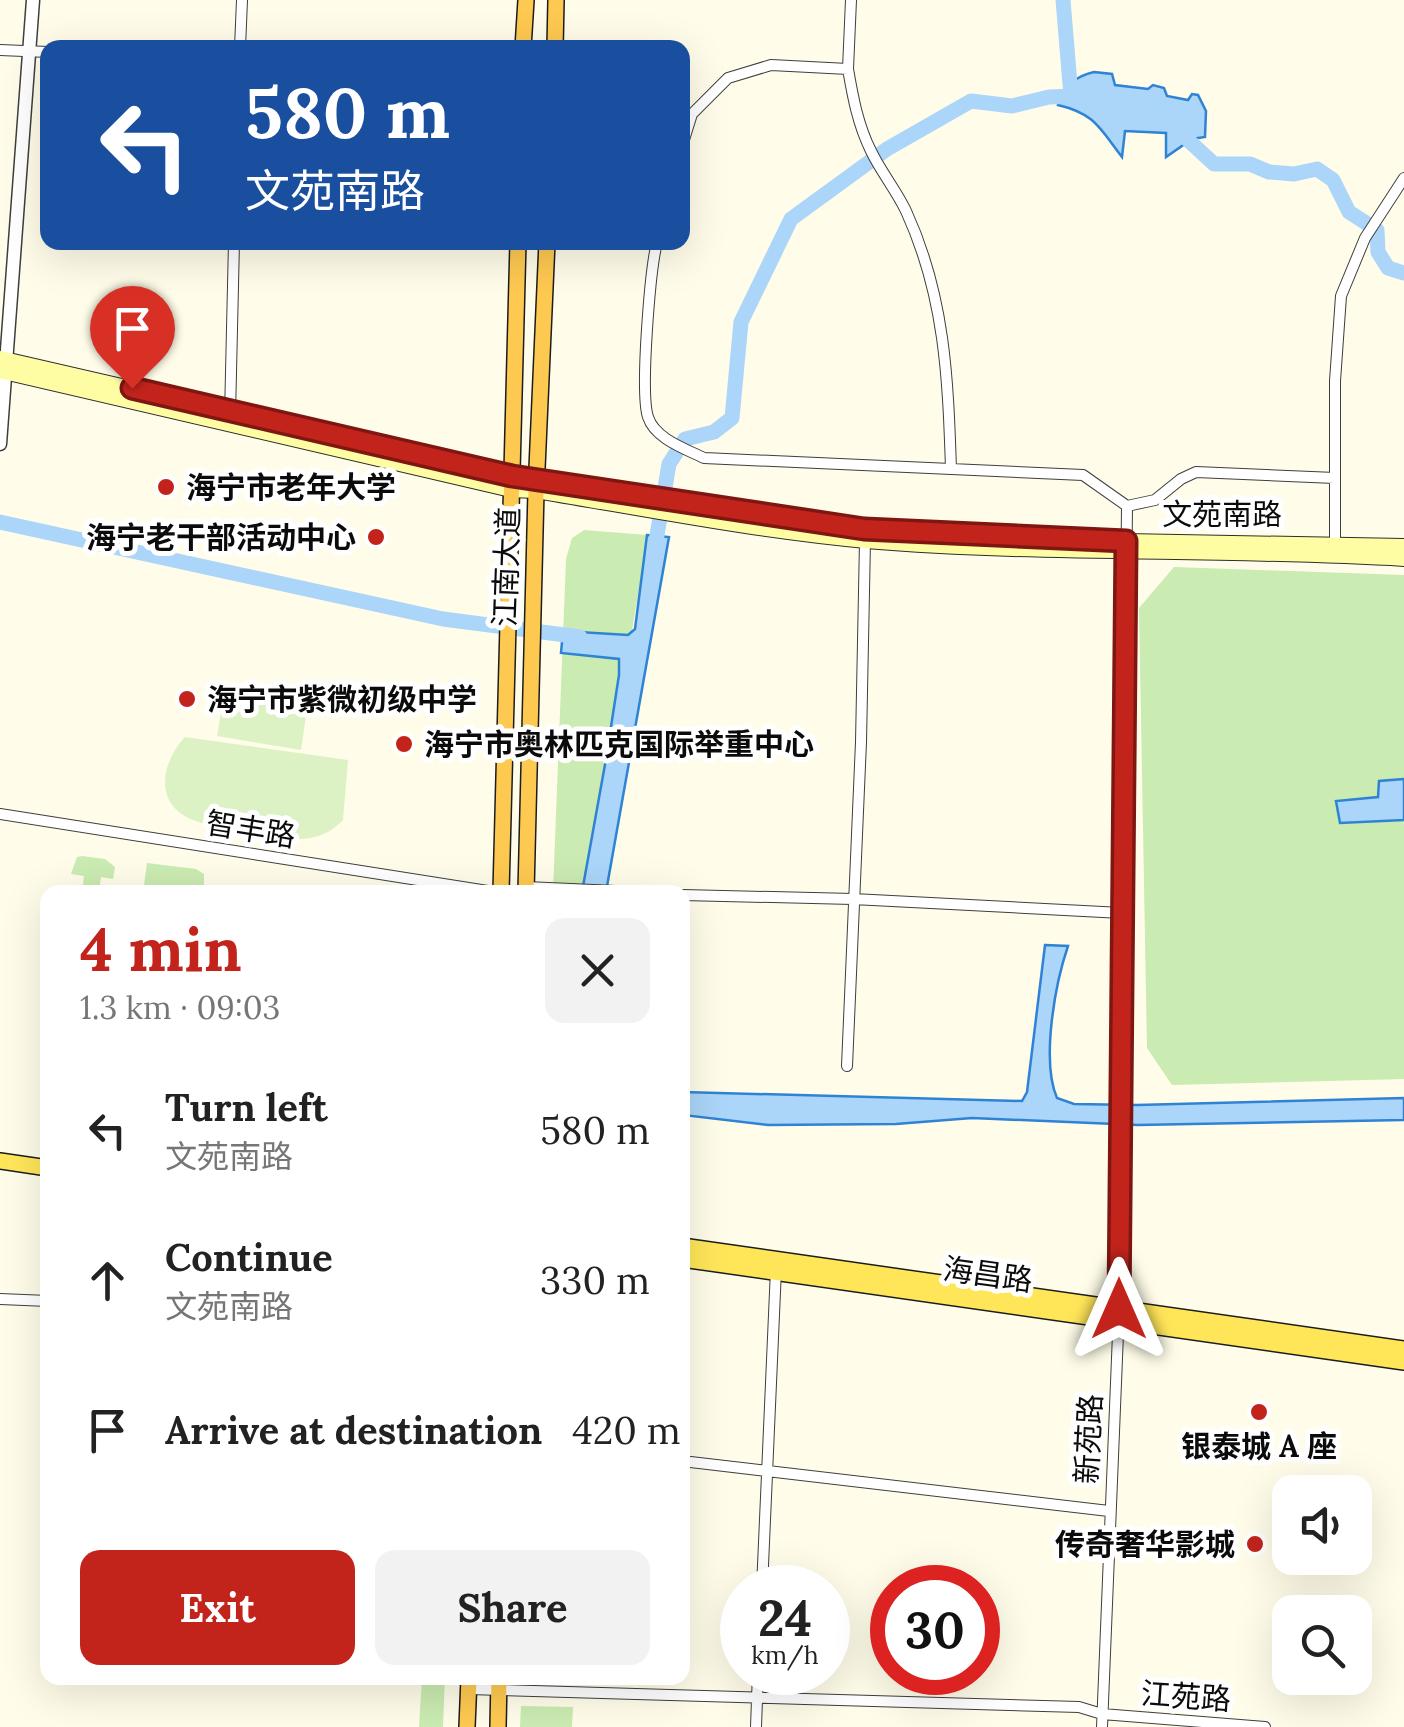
<!DOCTYPE html>
<meta charset="utf-8">
<style>
:root{--surface:#fff;--page:#f2f2f2;--text:#222;--muted:#767676;--accent:#c2241c}
body{margin:0;font-family:Lora,"Noto Sans SC",serif;background:var(--page);color:var(--text);height:100vh;display:flex;flex-direction:column;font-size:38px;white-space:nowrap}
*{box-sizing:border-box;margin:0}
p{font-size:32px;color:var(--muted)}
.icon{flex:none;width:55px;height:55px;fill:none;stroke:currentColor;stroke-width:2;stroke-linecap:round;stroke-linejoin:round}
.map{position:relative;flex:1;overflow:hidden}
.drawer{position:absolute;left:40px;top:885px;width:650px;height:800px;display:flex;flex-direction:column;background:var(--surface);border-radius:20px;box-shadow:0 10px 40px #0002}
.drawer>*{flex:none}
.guide{position:absolute;left:40px;top:40px;width:650px;height:210px;border-radius:20px;box-shadow:0 10px 40px #0002;background:#1a4fa0;color:#fff;overflow:hidden}
.tools{position:absolute;left:1272px;top:1475px;display:grid;gap:20px}
.tools a{display:grid;place-items:center;width:100px;height:100px;border-radius:20px;background:var(--surface);box-shadow:0 10px 40px #0002;font-size:50px}
.speed{position:absolute;left:720px;top:1565px;display:flex;gap:20px;font-size:50px;font-weight:700;text-align:center}
.speed>*{display:grid;place-content:center;width:130px;height:130px;border-radius:50%;background:var(--surface);box-shadow:0 10px 40px #0002;line-height:1}
.speed small{font-size:25px;font-weight:400}
.speed .limit{border:15px solid #d22;background:#fff;color:#111}
.pin{position:absolute;display:grid;place-items:center;width:85px;height:85px;color:#fff;margin:-102px -42px;border-radius:50% 50% 50% 0;rotate:-45deg;box-shadow:0 0 10px #0007}
.pin .icon{rotate:45deg}
.me{position:absolute;width:110px;margin:-55px;rotate:0deg;stroke-linejoin:round;filter:drop-shadow(0 0 8px #0008)}
.turn{display:flex;align-items:center;gap:35px;height:210px;padding:0 40px;font-size:45px}
.turn .icon{width:130px;height:130px;stroke-width:2.5}
.turn b{display:block;font-size:70px;line-height:85px}
.round{display:grid;place-items:center;flex:none;width:105px;height:105px;border-radius:20px;background:var(--page)}
.head{display:flex;align-items:center;justify-content:space-between;height:170px;padding:0 40px}
h1{font-size:60px;font-weight:700;line-height:75px;color:var(--accent)}
.button{display:flex;gap:20px;margin-top:auto;padding:20px 40px}
.button a{flex:1;height:115px;border-radius:20px;background:var(--accent);color:#fff;font-size:40px;font-weight:700;line-height:115px;text-align:center}
.button a+a{background:var(--page);color:var(--text)}
ul{padding:0;list-style:none}
li{display:flex;align-items:center;gap:30px;height:150px;padding:0 40px}
li div{flex:1}
li b{display:block;font-size:38px}
li em{font-style:normal}
.map>svg:first-child{display:block}
.green{fill:#caebb1}
.pitch{fill:#ddf2c4}
.water{fill:#abd5f9;stroke:#2e83d4;stroke-width:2.5}
.lines{fill:none;stroke-linecap:round;stroke-linejoin:round}
.stream{stroke:#2e83d4;stroke-width:2.5}
.river{stroke:#abd5f9;stroke-width:15}
.minor-casing{stroke:#3e3e3e;stroke-width:12}
.tertiary-casing{stroke:#3e3e3e;stroke-width:15}
.secondary-casing{stroke:#2d2d2d;stroke-width:16}
.primary-casing{stroke:#1c1c1c;stroke-width:18}
.trunk-casing{stroke:#1c1c1c;stroke-width:18}
.minor{stroke:#fff;stroke-width:10}
.tertiary{stroke:#fff;stroke-width:12}
.secondary{stroke:#fffda4;stroke-width:14}
.primary{stroke:#ffe659;stroke-width:15}
.trunk{stroke:#fec951;stroke-width:15}
.route-casing{stroke:#7e1712;stroke-width:25}
.route{stroke:#c2241c;stroke-width:18}
.poi-dot{fill:#c2241c;stroke:#fff;stroke-width:4}
.labels{text-anchor:middle;dominant-baseline:central;stroke-width:10;stroke-linejoin:round;paint-order:stroke}
.poi-label{font-size:30px;font-weight:bold;fill:#0b0b0b;stroke:#fff;text-anchor:start}
.street-label{font-size:30px;fill:#0b0b0b;stroke:#fff}
</style>
<div class="map">
<svg width="1404" height="1727" viewBox="0 0 1404 1727">
<rect width="100%" height="100%" fill="#fffde9"/>
<path class="green" d="M584 530 647 535C631 655 602 773 582 892H553L566 559 572 538Z
M1174 567 1404 575V1079L1172 1085 1147 1048 1139 608Z
M82 856 105 859 115 867 113 879 101 877 99 892H82L84 876 71 874 77 857Z
M147 863 196 869 204 874V891L143 892Z
M422 1678H445L443 1727H419Z
M521 1706 573 1707 572 1727H520Z"/>
<path class="pitch" d="M225 690 308 703 301 750 217 736Z
M185 737 348 760 343 820C333 830 325 835 310 838 293 842 272 834 255 832 235 829 212 828 193 820 153 804 161 763 185 737Z"/>
<path class="water" d="M1094 72 1112 74 1115 85 1148 89 1153 85 1164 88 1167 96 1188 100 1192 94 1198 95 1206 111 1205 137 1192 139 1166 157V133L1125 131 1122 157C1100 129 1096 114 1058 105 1062 87 1076 76 1094 72Z
M647 535 669 537 606 892H582L606 759 619 675V659L561 653 563 631 628 635 635 629Z
M1404 779V820L1340 823 1336 801 1378 797 1379 781Z
M1045 945 1068 946C1055 984 1041 1061 1057 1098L1074 1104 1137 1105 1404 1098V1120L1138 1125 972 1118 896 1124 768 1125 683 1115V1092L1022 1101 1027 1092Z"/>
<g class="lines">
<path class="stream" d="M42 940H48"/>
<path class="river" d="M1063 0 1071 96
M1179 124 1187 139 1214 164H1250L1269 172 1294 174 1317 169 1333 180 1349 212 1377 230 1378 252 1388 268 1404 273
M0 522 443 619 580 637
M654 553 669 464 685 439 714 432 732 418 741 322 791 219 887 149 971 101 1012 106 1049 97 1077 96"/>
<g class="minor-casing">
<path id="minor" d="M240 48 242 0
M0 50 48 52
M848 69 851 0
M682 146 692 114 728 78 771 65 848 69C853 98 858 125 871 151 881 172 896 190 906 211 945 296 948 378 951 469
M657 242C650 271 640 392 648 417 655 439 686 449 704 458L1083 475 1127 506 1119 1309 1102 1727
M230 416 234 242
M1127 506 1155 500 1181 479 1196 472 1335 478
M1335 551V381L1341 296 1365 238 1404 178
M0 814 494 892
M526 887 638 892
M682 895 853 899 1122 913
M847 1066 861 742 865 541
M0 1299 48 1301
M682 1461 1109 1511
M762 1588 776 1269
M469 1689 1079 1707 1102 1714 1265 1727
M756 1727 758 1672"/>
</g>
<g class="tertiary-casing">
<path id="tertiary" d="M0 444 33 0"/>
</g>
<g class="secondary-casing">
<path id="secondary" d="M0 358 512 476 864 529 1125 541 1404 546
M0 371 511 490 536 491C645 509 756 531 866 541 1045 556 1225 548 1404 559"/>
</g>
<g class="primary-casing">
<path id="primary" d="M0 1161 48 1168
M682 1246 1404 1349
M682 1259 1404 1362"/>
</g>
<g class="trunk-casing">
<path id="trunk" d="M523 48 526 0
M555 48 556 0
M501 892 518 242
M526 892 536 491 547 242
M467 1727 469 1678
M498 1727 499 1678"/>
</g>
<use href="#minor" class="minor"/>
<use href="#tertiary" class="tertiary"/>
<use href="#secondary" class="secondary"/>
<use href="#primary" class="primary"/>
<use href="#trunk" class="trunk"/>
</g>
<g class="lines">
<g class="route-casing">
<path id="route" d="M132 388 512 476 864 529 1126 541 1119 1309"/>
</g>
<use href="#route" class="route"/>
</g>
<g class="poi-dot">
<circle cx="166" cy="487" r="10"/>
<circle cx="376" cy="537" r="10"/>
<circle cx="187" cy="699" r="10"/>
<circle cx="404" cy="744" r="10"/>
<circle cx="1259" cy="1412" r="10"/>
<circle cx="1255" cy="1544" r="10"/>
</g>
<g class="labels">
<g class="poi-label">
<text x="186" y="487">海宁市老年大学</text>
<text x="356" y="537" text-anchor="end">海宁老干部活动中心</text>
<text x="207" y="699">海宁市紫微初级中学</text>
<text x="424" y="744">海宁市奥林匹克国际举重中心</text>
<text x="1259" y="1446" text-anchor="middle">银泰城 A 座</text>
<text x="1235" y="1544" text-anchor="end">传奇奢华影城</text>
</g>
<g class="street-label">
<text x="1222" y="514">文苑南路</text>
<text transform="translate(506 567) rotate(-88)">江南大道</text>
<text transform="translate(251 829) rotate(9)">智丰路</text>
<text transform="translate(988 1274) rotate(8)">海昌路</text>
<text transform="translate(1088 1439) rotate(-87)">新苑路</text>
<text transform="translate(1186 1696) rotate(4)">江苑路</text>
</g>
</g>
</svg>
<div class="tools">
<a><svg class="icon" aria-label="sound" viewBox="0 0 24 24"><path d="M4 9h4l5-4v14l-5-4H4zM17 9q2 3 0 6"/></svg></a>
<a><svg class="icon" aria-label="search" viewBox="0 0 24 24"><circle cx="10" cy="10" r="6"/><path d="M15 15l6 6"/></svg></a>
</div>
<div class="speed"><div>24<small>km/h</small></div><div class="limit">30</div></div>
<div class="pin" style="left:132px;top:388px;background:#d93025"><svg class="icon" aria-label="arrive" viewBox="0 0 24 24"><path d="M6 21V4h12l-3 4 3 4H6"/></svg></div>
<svg class="me" style="left:1119px;top:1309px" viewBox="-20 -20 40 40"><path d="M0-17L14 15 0 8-14 15z" fill="#c2241c" stroke="#fff" stroke-width="4"/></svg>
<div class="guide">
<div class="turn"><svg class="icon" aria-label="left" viewBox="0 0 24 24"><path d="M17 20v-9H6M10 6l-5 5 5 5"/></svg><div><b>580 m</b>文苑南路</div></div>
</div>
<section class="drawer">
<div class="head"><div><h1>4 min</h1><p>1.3 km · 09:03</p></div><a class="round"><svg class="icon" aria-label="close" viewBox="0 0 24 24"><path d="M6 6l12 12M18 6L6 18"/></svg></a></div>
<ul>
<li><svg class="icon" aria-label="left" viewBox="0 0 24 24"><path d="M17 20v-9H6M10 6l-5 5 5 5"/></svg><div><b>Turn left</b><p>文苑南路</p></div><em>580 m</em></li>
<li><svg class="icon" aria-label="ahead" viewBox="0 0 24 24"><path d="M12 20V5M6 11l6-6 6 6"/></svg><div><b>Continue</b><p>文苑南路</p></div><em>330 m</em></li>
<li><svg class="icon" aria-label="arrive" viewBox="0 0 24 24"><path d="M6 21V4h12l-3 4 3 4H6"/></svg><div><b>Arrive at destination</b></div><em>420 m</em></li>
</ul>
<div class="button"><a>Exit</a><a>Share</a></div>
</section>
</div>
